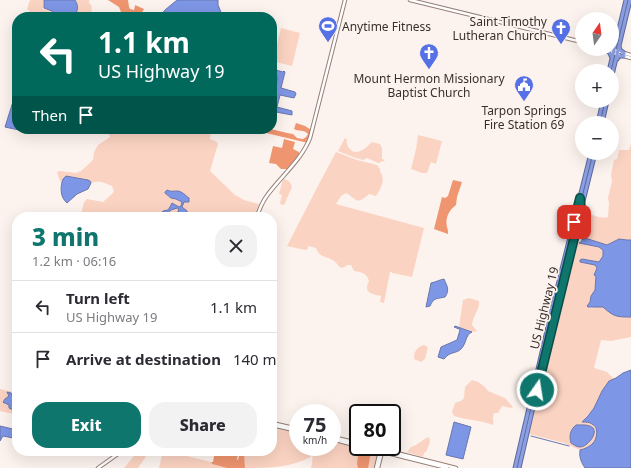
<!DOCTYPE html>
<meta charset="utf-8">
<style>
:root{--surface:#fff;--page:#f2f2f3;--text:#2b2b33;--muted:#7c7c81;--line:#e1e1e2;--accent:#0f766e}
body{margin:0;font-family:"Noto Sans",sans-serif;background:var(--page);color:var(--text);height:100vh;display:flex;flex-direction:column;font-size:15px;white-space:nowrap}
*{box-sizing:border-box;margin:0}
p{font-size:13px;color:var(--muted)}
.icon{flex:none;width:22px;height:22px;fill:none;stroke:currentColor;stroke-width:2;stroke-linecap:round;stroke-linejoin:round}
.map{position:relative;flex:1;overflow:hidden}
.side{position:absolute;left:12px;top:212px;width:265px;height:244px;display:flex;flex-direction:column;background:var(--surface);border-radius:16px;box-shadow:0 4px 16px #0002}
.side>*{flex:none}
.hud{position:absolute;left:12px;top:12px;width:265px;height:122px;border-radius:16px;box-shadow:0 4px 16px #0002;background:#00695c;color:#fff;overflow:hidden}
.needle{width:26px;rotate:14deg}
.fabs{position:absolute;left:575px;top:12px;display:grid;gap:8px}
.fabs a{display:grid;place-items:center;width:44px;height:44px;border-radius:50%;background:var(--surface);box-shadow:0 4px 16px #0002;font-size:20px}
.speed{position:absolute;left:289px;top:404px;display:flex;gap:8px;font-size:20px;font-weight:700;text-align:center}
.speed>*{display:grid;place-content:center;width:52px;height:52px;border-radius:50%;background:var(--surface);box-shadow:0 4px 16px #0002;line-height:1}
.speed small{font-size:10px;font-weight:400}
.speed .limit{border:2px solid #111;border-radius:6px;background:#fff;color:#111}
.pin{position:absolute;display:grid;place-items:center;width:34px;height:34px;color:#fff;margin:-17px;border-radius:8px;box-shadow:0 2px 6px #0006}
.me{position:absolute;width:44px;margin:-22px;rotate:13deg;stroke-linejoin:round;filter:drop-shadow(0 0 3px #0008)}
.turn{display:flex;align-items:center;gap:14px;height:84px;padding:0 20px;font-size:18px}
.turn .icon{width:52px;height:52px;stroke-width:2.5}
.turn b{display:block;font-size:28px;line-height:34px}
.then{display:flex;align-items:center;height:38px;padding:0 20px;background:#0003;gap:8px;font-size:15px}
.round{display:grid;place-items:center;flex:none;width:42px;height:42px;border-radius:16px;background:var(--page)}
.head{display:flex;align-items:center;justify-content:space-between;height:68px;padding:0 20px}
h1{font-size:24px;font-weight:800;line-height:30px;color:var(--accent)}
.button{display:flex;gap:8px;margin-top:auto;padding:8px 20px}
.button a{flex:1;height:46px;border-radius:16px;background:var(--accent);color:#fff;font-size:16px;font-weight:800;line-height:46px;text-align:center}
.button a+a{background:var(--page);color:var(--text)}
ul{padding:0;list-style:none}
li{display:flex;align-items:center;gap:12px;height:52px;padding:0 20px;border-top:1px solid var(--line)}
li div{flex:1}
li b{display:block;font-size:15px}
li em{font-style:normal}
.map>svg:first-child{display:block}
.green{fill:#fbd3c2}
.forest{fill:#ef956f}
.water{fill:#7e96e6;stroke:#6977ae}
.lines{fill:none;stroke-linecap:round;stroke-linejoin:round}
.stream{stroke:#6977ae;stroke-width:1}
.secondary-casing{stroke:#957f76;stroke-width:4.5}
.trunk-casing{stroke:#5c699e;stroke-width:5}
.secondary{stroke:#fff;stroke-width:2.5}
.trunk{stroke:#8c9fe2;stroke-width:3}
.route-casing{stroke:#0a4d48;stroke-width:10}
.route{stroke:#0f766e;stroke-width:7}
.labels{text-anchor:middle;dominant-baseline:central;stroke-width:3.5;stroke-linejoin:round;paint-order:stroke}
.poi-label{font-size:12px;fill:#39302c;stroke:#fdf3ee}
.street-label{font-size:12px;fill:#39302c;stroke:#fdf3ee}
</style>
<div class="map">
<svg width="631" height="468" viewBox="0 0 631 468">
<rect width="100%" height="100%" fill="#fdf3ee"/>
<path class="green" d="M30 0H43V9L52 12 55 17H32L31 13 27 9Z
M76 0H89V3C94 7 91 11 90 17H68C78 16 79 8 76 0Z
M281 28 300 33 292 66 272 61 273 57H272V53L275 52Z
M116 129H207L211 130 210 139 217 142 218 144 210 171 235 195 244 200 259 204 254 217H83L81 214 84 202 87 199 103 202 114 192 112 186C105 183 98 180 91 183L90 181 67 176 63 178 61 183 58 176 57 172 60 171 76 173 81 171 93 160 94 152 98 145 110 137 108 131Z
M418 135 442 141 436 164 431 162 427 173H422L411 169 416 149Z
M345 138 347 139C346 142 347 145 349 148 356 158 367 147 372 142L380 144 382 148V159L385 160 384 161 378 163 367 158 363 160 353 157 338 151Z
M631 143V241L609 246 585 238V231L582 230 580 225 581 216C592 211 598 220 608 217L609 203 608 198 612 181 611 175 614 160 617 159 619 150H629Z
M336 152 357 160 377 165 380 169V171C386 180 381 188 376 196L369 194C356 206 357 199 346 193L341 196 336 204 424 228 412 277 392 273V272H390L384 303 380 302 381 296C377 295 367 294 367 288 367 285 368 283 369 281 367 273 361 272 354 271L351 265H347C339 272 339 264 334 261 327 256 319 258 316 248L308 246V249L305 250 287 246 320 182Z
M283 179C288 179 291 183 292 187L284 205 280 204 282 195 279 194Z
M575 242 599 247 603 250V256L599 262 597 263 598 266 595 290 591 296 590 302 587 307 592 308 595 307H603L614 315 631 317V337L611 341 601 340 594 368 607 372 615 380 602 391 594 408 583 421C585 422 590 422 592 424 599 427 597 437 594 442 591 446 585 449 580 450L564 443 529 434Z
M469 298 479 301C480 309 473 316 472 325L477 331 474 332 459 327 463 300Z
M424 345 428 347 425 359 421 362 414 359C414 351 417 347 424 345Z
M472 380 478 382 485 387 488 391 505 398 513 407 511 408 502 406 498 413H494C492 417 494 421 493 425 480 420 466 420 454 416L452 412 455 403 461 401 464 398 465 387Z
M0 389 17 393V398L7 392 9 396 3 401 9 405 10 409C13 411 14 410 17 409V415L0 411Z
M272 427 298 433V447H310L311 457C288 468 270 468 245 468L244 451H272Z
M429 437 430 442 426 452 424 453 423 457 407 452 411 447 416 445 426 438Z
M332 441 378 453 375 468H311C313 461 313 454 311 447H332Z
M138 451H140L146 457C143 460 141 464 138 468H124Z
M163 451 176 453 177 451H194L191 452 188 451 187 456 211 462 212 464 227 468H159Z"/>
<path class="forest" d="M108 0H128L129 7 130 9 134 10 135 6V5L144 9 141 14 135 15 134 17H130L126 15 121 12 119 7Z
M296 123 305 126 311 130 308 143 266 133 267 129H271L287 133 293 134 297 138 303 139 306 137 308 134C304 129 298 132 294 129Z
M284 139 295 142 293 149 299 152V155L287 169H281L276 164 269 163 273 146 282 148Z
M453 180 462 182 457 197 456 205C449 210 445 218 447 227 448 229 448 232 448 234L434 229 442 197 445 198 448 196Z
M354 447 371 452 368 468H358L357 464 358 456 356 453V450H353Z
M215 451H239L237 459 238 460 240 451H244L245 468H227L212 464 211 462H213Z"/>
<path class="water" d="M44 0H75C79 6 78 12 73 17H55L52 11 44 8Z
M177 0H218V5L223 17H159L165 10Z
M272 69 283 72 284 71 285 72 281 88 295 92 296 94 294 98 280 95 277 107 292 111V115L276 112 274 113 272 122V102L273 95 272 93V88L275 89 278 77 272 75Z
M16 92 17 129 19 130 5 127Z
M66 176 88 180 90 181 91 183 88 189 77 194 67 203C60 197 60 187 63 179Z
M167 190C171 192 173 191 177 191 182 191 186 196 189 198V202H184L182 207 187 211 188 215 182 216H178L177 214 179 209 177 208 171 210 168 213 165 214 162 212 163 211 168 210 170 207 172 203 179 207 181 206 182 202 176 199 171 198 165 193V192Z
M585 238 607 245 619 239 627 240H631V317C617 317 614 317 603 307H588L587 306 590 302 591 296 595 290 596 276 594 275 597 268 595 265 580 262V260L582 259 599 262 603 256V250L599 247 579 243 582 241V239L585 240Z
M444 279C447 286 450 290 445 297 437 299 434 297 430 306L426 307 431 283C436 282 439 280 444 279Z
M455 326 472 332C465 335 467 343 461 349 456 354 450 351 444 359L438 357 441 347 457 340 460 330 459 329 454 327Z
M631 370V468H585C581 462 579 457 580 450 585 449 591 446 594 442 597 437 599 427 592 424 590 422 585 422 582 422L588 416 594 408 602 391 609 381 616 378 623 373Z
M7 392 11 393 12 395 17 398V409L15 411 9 408V405L5 403H4L3 402 5 399 9 396Z
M454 422 471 427 463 459 446 455Z
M576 425C581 425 589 424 593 428 598 434 587 447 580 447 576 447 573 444 571 443 569 436 570 430 576 425Z
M0 426 17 430V437L13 438 3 436 0 441Z"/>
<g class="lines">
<path class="stream" d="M531 436 569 446"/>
<g class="secondary-casing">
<path id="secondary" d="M410 0 582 42
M602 49 619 55
M611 49 631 55
M624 56 631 58
M257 217C259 210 262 203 266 197 280 177 301 161 310 138L345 0
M272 423 298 429
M272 425 298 431
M332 437 358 443
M332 439 358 446
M363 447 447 468
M373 447 456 468
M98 468 122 451
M376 468 380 451
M378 468 382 452"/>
</g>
<g class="trunk-casing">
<path id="trunk" d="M619 46 620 50 624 53
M606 50 610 53 612 58
M617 59 619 56H624
M609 71 626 0
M612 75 630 0
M598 123 603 101
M602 123 607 101
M515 468 552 309 591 153
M519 468 545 355 595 153"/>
</g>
<use href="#secondary" class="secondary"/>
<use href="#trunk" class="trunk"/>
</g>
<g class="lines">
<g class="route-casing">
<path id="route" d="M537 390 581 210 580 198 574 222"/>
</g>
<use href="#route" class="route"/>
</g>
<defs>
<g id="stadium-pin" transform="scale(1)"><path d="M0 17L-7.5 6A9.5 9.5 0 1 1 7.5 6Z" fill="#5671e6" stroke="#fdf3ee"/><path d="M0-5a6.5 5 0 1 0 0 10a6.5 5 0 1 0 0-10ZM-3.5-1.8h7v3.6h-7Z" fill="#fff"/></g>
<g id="church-pin" transform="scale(1)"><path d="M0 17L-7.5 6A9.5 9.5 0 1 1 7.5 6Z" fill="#5671e6" stroke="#fdf3ee"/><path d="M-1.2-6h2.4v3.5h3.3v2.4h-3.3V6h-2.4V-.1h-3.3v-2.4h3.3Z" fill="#fff"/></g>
<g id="civic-pin" transform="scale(1)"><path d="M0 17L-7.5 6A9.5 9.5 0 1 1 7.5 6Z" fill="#5671e6" stroke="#fdf3ee"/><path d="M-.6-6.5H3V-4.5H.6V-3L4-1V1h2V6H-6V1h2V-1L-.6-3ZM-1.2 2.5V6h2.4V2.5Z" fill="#fff"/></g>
</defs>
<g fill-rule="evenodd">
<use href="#stadium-pin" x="328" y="26"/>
<use href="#church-pin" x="561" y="28"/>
<use href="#church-pin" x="429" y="53"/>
<use href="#civic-pin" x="524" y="85"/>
</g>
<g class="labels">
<g class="poi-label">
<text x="547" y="21" text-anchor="end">Saint Timothy<tspan x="547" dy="14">Lutheran Church</tspan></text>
<text x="342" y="26" text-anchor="start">Anytime Fitness</text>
<text x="429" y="78">Mount Hermon Missionary<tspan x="429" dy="14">Baptist Church</tspan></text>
<text x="524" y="110">Tarpon Springs<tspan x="524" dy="14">Fire Station 69</tspan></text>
</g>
<g class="street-label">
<text transform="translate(544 308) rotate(-76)">US Highway 19</text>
</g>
</g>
</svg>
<div class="fabs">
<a><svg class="needle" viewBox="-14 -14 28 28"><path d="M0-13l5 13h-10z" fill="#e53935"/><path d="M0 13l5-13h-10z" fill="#7c7c81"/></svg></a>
<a>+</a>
<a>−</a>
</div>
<div class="speed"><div>75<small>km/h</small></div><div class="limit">80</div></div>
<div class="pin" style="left:574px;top:222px;background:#d93025"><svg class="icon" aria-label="arrive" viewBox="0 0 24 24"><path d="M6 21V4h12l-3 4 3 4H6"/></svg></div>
<svg class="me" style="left:537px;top:390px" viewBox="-20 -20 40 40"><circle r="17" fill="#0f766e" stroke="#fff" stroke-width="3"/><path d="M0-11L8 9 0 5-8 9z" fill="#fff"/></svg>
<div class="hud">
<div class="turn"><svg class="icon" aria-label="left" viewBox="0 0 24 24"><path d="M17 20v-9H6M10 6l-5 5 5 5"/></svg><div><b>1.1 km</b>US Highway 19</div></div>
<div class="then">Then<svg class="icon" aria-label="arrive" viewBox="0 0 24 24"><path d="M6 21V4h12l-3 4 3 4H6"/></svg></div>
</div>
<section class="side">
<div class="head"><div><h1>3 min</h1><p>1.2 km · 06:16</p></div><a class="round"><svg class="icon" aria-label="close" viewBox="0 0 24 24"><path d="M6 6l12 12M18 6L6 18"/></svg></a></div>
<ul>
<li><svg class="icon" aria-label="left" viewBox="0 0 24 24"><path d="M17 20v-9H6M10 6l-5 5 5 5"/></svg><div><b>Turn left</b><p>US Highway 19</p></div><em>1.1 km</em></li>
<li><svg class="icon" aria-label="arrive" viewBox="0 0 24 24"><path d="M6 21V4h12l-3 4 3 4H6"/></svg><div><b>Arrive at destination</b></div><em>140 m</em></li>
</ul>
<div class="button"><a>Exit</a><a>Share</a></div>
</section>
</div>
